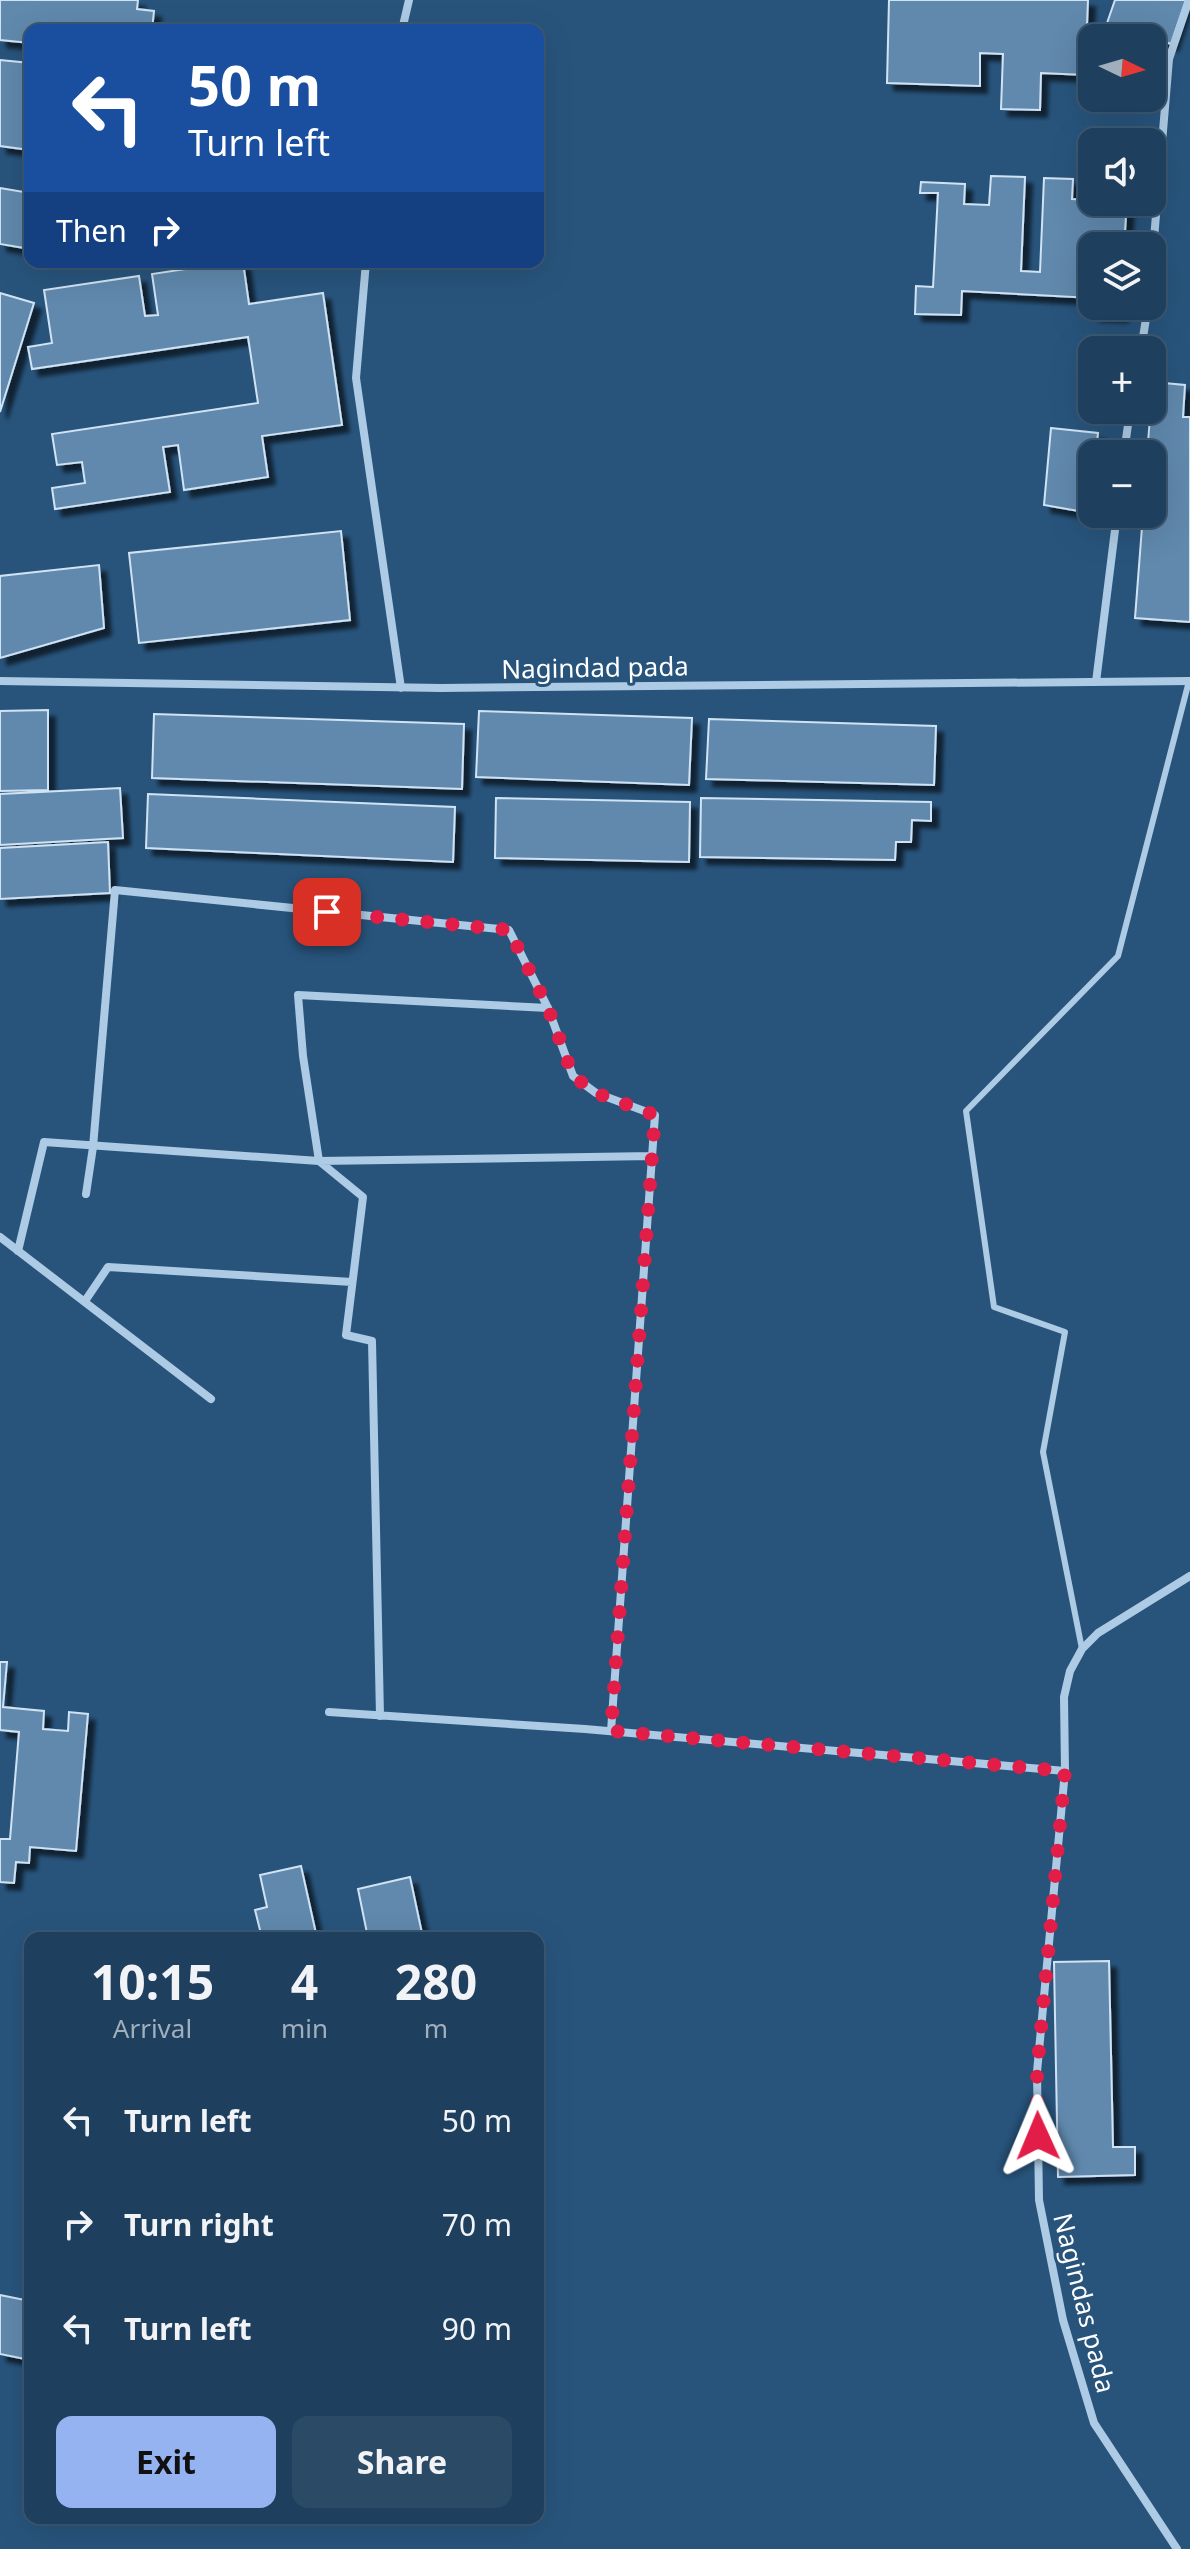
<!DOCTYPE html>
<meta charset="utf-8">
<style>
:root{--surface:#1e3f5d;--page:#2b4a66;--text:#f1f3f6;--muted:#a1afbc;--line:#3c5872;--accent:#95b2f1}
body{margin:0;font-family:"Noto Sans",sans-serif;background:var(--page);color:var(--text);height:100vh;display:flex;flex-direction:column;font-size:30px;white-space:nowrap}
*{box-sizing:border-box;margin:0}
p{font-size:26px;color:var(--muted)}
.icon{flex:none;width:44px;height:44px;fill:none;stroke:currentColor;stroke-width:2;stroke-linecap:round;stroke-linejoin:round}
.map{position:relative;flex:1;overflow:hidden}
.panel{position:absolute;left:24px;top:1932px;width:520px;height:592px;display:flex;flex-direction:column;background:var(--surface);border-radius:16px;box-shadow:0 8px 32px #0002,0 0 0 2px var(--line)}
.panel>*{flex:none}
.top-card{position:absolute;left:24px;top:24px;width:520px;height:244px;border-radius:16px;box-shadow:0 8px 32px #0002,0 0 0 2px var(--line);background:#1a4fa0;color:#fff;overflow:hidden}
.needle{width:52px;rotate:95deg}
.buttons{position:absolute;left:1078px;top:24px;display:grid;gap:16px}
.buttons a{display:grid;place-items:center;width:88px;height:88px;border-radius:16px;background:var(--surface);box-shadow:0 8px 32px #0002,0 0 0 2px var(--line);font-size:40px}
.pin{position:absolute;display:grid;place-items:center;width:68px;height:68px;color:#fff;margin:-34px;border-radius:16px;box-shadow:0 4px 12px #0006}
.me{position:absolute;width:88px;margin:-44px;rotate:359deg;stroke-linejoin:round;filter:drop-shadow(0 0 6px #0008)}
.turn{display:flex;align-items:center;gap:28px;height:168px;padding:0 32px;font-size:36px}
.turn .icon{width:104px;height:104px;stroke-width:2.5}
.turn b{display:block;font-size:56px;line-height:68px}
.then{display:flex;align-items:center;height:76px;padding:0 32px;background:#0003;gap:16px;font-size:30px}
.eta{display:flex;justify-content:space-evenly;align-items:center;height:136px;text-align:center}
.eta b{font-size:48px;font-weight:700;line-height:56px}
.action{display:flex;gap:16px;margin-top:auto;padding:16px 32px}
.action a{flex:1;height:92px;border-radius:16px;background:var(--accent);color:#111;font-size:32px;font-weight:700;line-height:92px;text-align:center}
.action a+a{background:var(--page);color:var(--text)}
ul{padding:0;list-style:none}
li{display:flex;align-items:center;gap:24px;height:104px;padding:0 32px}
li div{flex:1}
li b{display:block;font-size:30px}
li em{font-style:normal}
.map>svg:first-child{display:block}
.building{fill:#6189ad;stroke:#d0e3f4;stroke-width:2;filter:url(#shadow)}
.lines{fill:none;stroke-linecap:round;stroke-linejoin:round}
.lane{stroke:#adcbe4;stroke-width:6}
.street{stroke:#adcbe4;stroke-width:8}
.route{stroke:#e11d48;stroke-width:14;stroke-dasharray:0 25.2}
.labels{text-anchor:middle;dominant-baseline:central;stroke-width:6;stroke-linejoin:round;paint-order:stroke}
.street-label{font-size:26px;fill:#fff;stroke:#28547c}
</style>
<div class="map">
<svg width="1190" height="2549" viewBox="0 0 1190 2549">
<defs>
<filter id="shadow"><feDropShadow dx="7" dy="7" stdDeviation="2" flood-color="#0009"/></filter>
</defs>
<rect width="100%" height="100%" fill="#28547c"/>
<path class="building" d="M0 0H138L137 9 154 11 152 30H30V43L0 40Z
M889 0H1088L1085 75 1041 73 1040 110 1001 109 1003 54 980 53V86L887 83Z
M1115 0H1186L1171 44 1107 23Z
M0 60 30 63V150L0 146Z
M991 176 1025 177 1021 271 1040 272 1044 178 1073 179 1072 199 1127 202 1124 246H1092V298L962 291 961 315 915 314 916 286 933 287 938 193H920L921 182 965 184 964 204 989 205Z
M0 188 30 193V249L0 244Z
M232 262H243L249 304 323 293 342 425 262 436 268 477 184 490 178 445 163 447 170 492 55 509 52 488 85 483 82 462 57 465 52 434 258 403 248 337 32 369 28 347 52 343 44 290 139 276 145 316 158 315 152 274Z
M0 293 34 303 0 412Z
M1093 306H1121V315L1093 314Z
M1153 382 1185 385 1183 417H1190V622L1135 618 1143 514H1152V454H1147Z
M1051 428 1098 433 1096 454H1092L1090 513 1044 505Z
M341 531 350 620 139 643 129 553Z
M99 565 104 628 0 658V576Z
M48 710V790L0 791V711Z
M479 711 692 718 689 785 476 777Z
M154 714 464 724 462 789 152 778Z
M709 719 936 726 934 785 706 779Z
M120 788 123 838 0 845V794Z
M148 794 455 807 453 862 146 848Z
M496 798 690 802 689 862 495 858Z
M701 798 931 802V821L912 820 911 842H896L895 860 700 857Z
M108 842 110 893 0 899V848Z
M0 1662H7L3 1707 44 1711 43 1729 68 1731 69 1712 88 1714 76 1851 30 1847 29 1863 16 1862 14 1883 0 1882V1839H10L19 1732 0 1730Z
M301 1866 317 1938H262L255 1910 267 1907 260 1875Z
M410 1877 423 1938H368L358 1889Z
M1109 1961 1113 2147H1135V2175L1058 2177 1054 1962Z
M0 2295 30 2301V2360L0 2354Z"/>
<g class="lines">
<path class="lane" d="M1082 1649 1043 1452 1065 1332 994 1307 966 1111 1118 956 1189 681"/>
<path class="street" d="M402 30 409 0
M366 262 356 378 401 688
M1152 263 1169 59 1189 0
M1141 350 1148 306
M1124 454 1130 410
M0 681 441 688 1190 681
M1096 682 1117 514
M86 1194 93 1147 115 890 509 930 548 1008 573 1076 596 1093 655 1115 611 1731
M0 1237 211 1399
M18 1251 44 1142 319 1161 652 1156
M85 1301 108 1267 352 1282
M329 1712 585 1729 1065 1771
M380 1716 372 1341 346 1335 363 1197 319 1161 303 1056 298 995 548 1008
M1177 2549 1094 2423 1063 2320 1039 2200 1037 2072 1065 1771 1064 1697 1070 1671 1082 1649 1098 1633 1190 1576"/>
</g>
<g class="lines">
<path class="route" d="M327 912 509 930 548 1008 573 1076 596 1093 655 1115 611 1731 1065 1771 1037 2072 1038 2136"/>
</g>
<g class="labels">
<g class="street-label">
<text transform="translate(595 667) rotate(-1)">Nagindad pada</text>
<text transform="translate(1085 2303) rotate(76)">Nagindas pada</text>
</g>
</g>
</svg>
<div class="buttons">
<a><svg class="needle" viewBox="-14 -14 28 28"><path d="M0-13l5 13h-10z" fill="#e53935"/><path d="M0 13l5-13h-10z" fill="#a1afbc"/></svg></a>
<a><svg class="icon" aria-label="sound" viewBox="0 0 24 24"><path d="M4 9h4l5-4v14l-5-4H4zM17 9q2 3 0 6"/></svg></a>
<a><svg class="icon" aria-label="layers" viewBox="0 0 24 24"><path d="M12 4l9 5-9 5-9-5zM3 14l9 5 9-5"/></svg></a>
<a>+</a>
<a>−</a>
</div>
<div class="pin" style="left:327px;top:912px;background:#d93025"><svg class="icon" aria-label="arrive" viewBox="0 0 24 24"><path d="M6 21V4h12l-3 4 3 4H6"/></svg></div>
<svg class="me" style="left:1038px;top:2136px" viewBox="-20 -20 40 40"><path d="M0-17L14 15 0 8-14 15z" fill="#e11d48" stroke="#fff" stroke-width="4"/></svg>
<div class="top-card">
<div class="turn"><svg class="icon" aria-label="left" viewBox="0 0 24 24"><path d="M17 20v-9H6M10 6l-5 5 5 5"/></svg><div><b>50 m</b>Turn left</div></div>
<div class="then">Then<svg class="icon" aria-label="right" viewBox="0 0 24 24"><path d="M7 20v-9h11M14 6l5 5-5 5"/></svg></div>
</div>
<section class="panel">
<div class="eta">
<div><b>10:15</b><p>Arrival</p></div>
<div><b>4</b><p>min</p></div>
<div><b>280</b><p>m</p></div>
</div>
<ul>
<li><svg class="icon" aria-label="left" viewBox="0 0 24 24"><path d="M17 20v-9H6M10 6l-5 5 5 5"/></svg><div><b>Turn left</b></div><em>50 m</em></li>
<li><svg class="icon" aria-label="right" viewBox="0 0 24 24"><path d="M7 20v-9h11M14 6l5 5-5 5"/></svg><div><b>Turn right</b></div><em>70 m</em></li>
<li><svg class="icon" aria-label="left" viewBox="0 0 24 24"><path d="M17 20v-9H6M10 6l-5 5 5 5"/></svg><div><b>Turn left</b></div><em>90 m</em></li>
</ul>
<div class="action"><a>Exit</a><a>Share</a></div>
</section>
</div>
